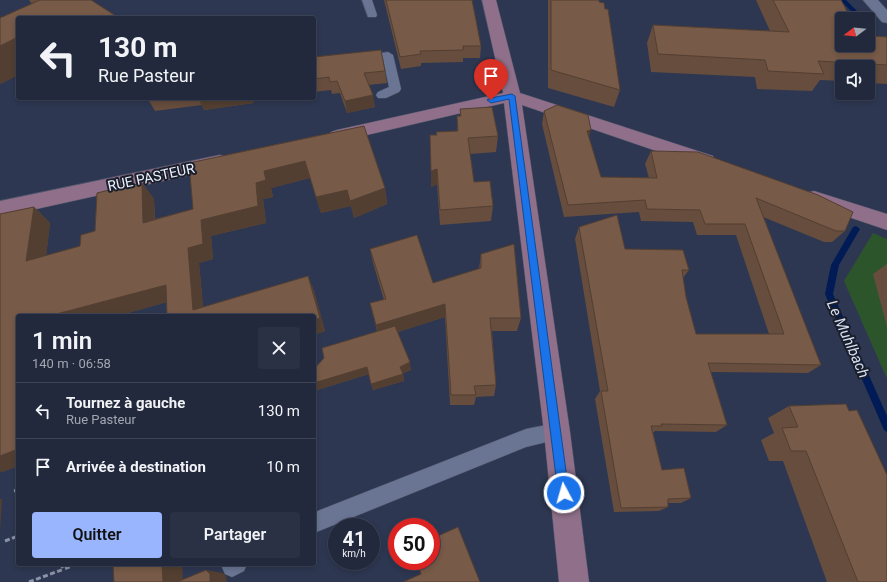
<!DOCTYPE html>
<html lang="fr">
<meta charset="utf-8">
<style>
:root{--surface:#22293d;--page:#2a3144;--text:#f1f3f6;--muted:#a2a6b0;--line:#3f4557;--accent:#99b5fd}
body{margin:0;font-family:Roboto,sans-serif;background:var(--page);color:var(--text);height:100vh;display:flex;flex-direction:column;font-size:15px;white-space:nowrap}
*{box-sizing:border-box;margin:0}
p{font-size:13px;color:var(--muted)}
.icon{flex:none;width:22px;height:22px;fill:none;stroke:currentColor;stroke-width:2;stroke-linecap:round;stroke-linejoin:round}
.map{position:relative;flex:1;overflow:hidden}
.side{position:absolute;left:16px;top:314px;width:300px;height:252px;display:flex;flex-direction:column;background:var(--surface);border-radius:4px;box-shadow:0 2px 6px #0003,0 0 0 1px var(--line)}
.side>*{flex:none}
.guide{position:absolute;left:16px;top:16px;width:300px;height:84px;border-radius:4px;box-shadow:0 2px 6px #0003,0 0 0 1px var(--line);background:#22293d;color:var(--text);overflow:hidden}
.needle{width:26px;rotate:254deg}
.fabs{position:absolute;left:835px;top:12px;display:grid;gap:8px}
.fabs a{display:grid;place-items:center;width:40px;height:40px;border-radius:4px;background:var(--surface);box-shadow:0 2px 6px #0003,0 0 0 1px var(--line);font-size:20px}
.speed{position:absolute;left:328px;top:518px;display:flex;gap:8px;font-size:20px;font-weight:700;text-align:center}
.speed>*{display:grid;place-content:center;width:52px;height:52px;border-radius:50%;background:var(--surface);box-shadow:0 2px 6px #0003,0 0 0 1px var(--line);line-height:1}
.speed small{font-size:10px;font-weight:400}
.speed .limit{border:6px solid #d22;background:#fff;color:#111}
.pin{position:absolute;display:grid;place-items:center;width:34px;height:34px;color:#fff;margin:-41px -17px;border-radius:50% 50% 50% 0;rotate:-45deg;box-shadow:0 0 4px #0007}
.pin .icon{rotate:45deg}
.me{position:absolute;width:44px;margin:-22px;rotate:354deg;stroke-linejoin:round;filter:drop-shadow(0 0 3px #0008)}
.turn{display:flex;align-items:center;gap:14px;height:84px;padding:0 16px;font-size:18px}
.turn .icon{width:52px;height:52px;stroke-width:2.5}
.turn b{display:block;font-size:28px;line-height:34px}
.round{display:grid;place-items:center;flex:none;width:42px;height:42px;border-radius:4px;background:var(--page)}
.headline{display:flex;align-items:center;justify-content:space-between;height:68px;padding:0 16px}
h1{font-size:24px;font-weight:600;line-height:30px}
.action{display:flex;gap:8px;margin-top:auto;padding:8px 16px}
.action a{flex:1;height:46px;border-radius:4px;background:var(--accent);color:#111;font-size:16px;font-weight:600;line-height:46px;text-align:center}
.action a+a{background:var(--page);color:var(--text)}
ul{padding:0;list-style:none}
li{display:flex;align-items:center;gap:12px;height:56px;padding:0 16px;border-top:1px solid var(--line)}
li div{flex:1}
li b{display:block;font-size:15px}
li em{font-style:normal}
.map>svg:first-child{display:block}
.green{fill:#2d552b}
.lines{fill:none;stroke-linecap:round;stroke-linejoin:round}
.stream{fill:#001b55;fill-rule:evenodd}
.lane-casing{stroke:#4d556a;stroke-width:1}
.street-casing{stroke:#4d556a;stroke-width:1}
.secondary-casing{stroke:#4d556a;stroke-width:1}
.path{stroke:#8b93a7;stroke-width:3;stroke-dasharray:5 2.5;stroke-linecap:butt}
.lane{fill:#697593;fill-rule:evenodd}
.street{fill:#697593;fill-rule:evenodd}
.secondary{fill:#8f6f89;fill-rule:evenodd}
.wall{fill:#664d3d}
.shaded-wall{fill:#533f32}
.building{fill:#775a47;stroke:#533f32}
.route{fill:#1a73e8;stroke:#114b97}
.labels{text-anchor:middle;dominant-baseline:central;stroke-width:4;stroke-linejoin:round;paint-order:stroke}
.street-label{font-size:14px;fill:#ebf1fe;stroke:#1a1f2b}
.water-label{font-size:15px;font-style:italic;fill:#d4dff2;stroke:#1a1f2b}
</style>
<div class="map">
<svg width="887" height="582" viewBox="0 0 887 582">
<rect width="100%" height="100%" fill="#2d3751"/>
<path class="green" d="M873 233 887 239V379L844 281Z"/>
<g class="lines">
<path class="stream" d="M840 0H846L865 19H859Z
M856 226 860 229 839 265 833 294 887 416V432L884 430 825 294 831 265 853 227Z"/>
<g class="lane-casing">
<path id="lane" d="M362 0H372L377 15 376 17H368Z
M388 52 393 55 401 89 399 92 386 98H378L376 95 378 92 389 87 383 59 363 62 358 59 363 56Z
M557 423 563 426 566 432 563 438 526 447 314 533V513L320 510 526 429Z
M223 564H247L244 571 232 577 225 574 222 567Z"/>
</g>
<g class="street-casing">
<path id="street" d="M863 0H878L887 10V23L882 22Z"/>
</g>
<g class="secondary-casing">
<path id="secondary" d="M482 0H496L520 93 713 156 715 161 713 166 706 168 522 105 570 432 589 582H559L544 432 504 103 337 142 331 140 328 136 331 132 337 130 503 93Z
M220 155 227 157 229 162 227 167 0 217V201Z
M814 191 887 214V230L807 203 804 198 807 193Z"/>
</g>
<path class="path" d="M14 491 18 490
M5 541 18 536
M60 564 64 569 77 564
M29 582 64 569"/>
<use href="#lane" class="lane"/>
<use href="#street" class="street"/>
<use href="#secondary" class="secondary"/>
</g>
<path class="wall" d="M29 0H91L119 18H18V75L0 84V18L32 4Z
M384 0H472L481 46 480 58H463V62L421 63V66L401 69Z
M548 0H599L620 90 614 107 548 88Z
M756 0H841L848 13 872 36 887 37V84L868 83V67H842V81L820 80 812 91 757 89 755 77 651 72 647 43 653 25 770 31Z
M314 57 385 71 387 83 369 85 375 107 347 113 340 93 332 94 331 90 314 92Z
M149 98H263L254 99V103L204 110 202 105 155 111 148 99Z
M460 109 498 136 496 152 470 154 474 182 493 206 491 221 440 225 437 184 431 187 437 135 457 131V116H460Z
M544 111 589 137 601 177 649 178 645 164 651 151 845 231 832 242H824L763 217 821 365 808 373 711 372 727 425 716 432 655 431 653 433 662 470 691 498 681 503H668V507L659 511 614 512 595 399 600 391 575 239 579 227 625 249 689 270 683 278 686 297 696 334H769L736 235H697L693 222 641 221 639 212 564 217 542 124Z
M364 126 385 188 387 204 354 218 351 206 321 213 310 178 271 188 273 197 263 199 266 223 211 236 213 259 199 263 203 307 308 276 314 291 325 331 314 335V316H167V302L117 316H18V466L2 472 0 471V456L4 454 0 456V214L34 207 50 223 46 256 80 246 81 235 95 231 97 193 109 190 115 185 124 183 129 186 142 183 154 199 155 219 193 209 189 163Z
M370 249 433 283 479 269 481 254 521 318 517 331H492L496 385 494 396 476 397 474 405H450L445 317 398 332 411 370 403 373 404 381 373 390 369 374 314 391 377 331 370 303 384 300 373 263Z
M887 264V327L873 274Z
M789 406 887 582H827L783 461H769L761 440 774 433 768 418Z"/>
<path class="shaded-wall" d="M18 37V75L0 84V46Z
M373 95 375 107 347 113 345 101Z
M198 98H254V103L204 110Z
M591 130 587 143V131Z
M305 161 310 178 271 188 273 197 263 199 266 223 211 236 213 259 199 263 204 316 193 310 188 248 201 220 256 183 264 171Z
M437 169V184L431 187V171Z
M142 183 154 199 155 238 143 223Z
M385 188 387 204 354 218 350 201Z
M347 190 351 206 321 213 316 197Z
M34 207 50 223 44 276 26 261Z
M308 276 314 291 325 331 314 335V320Z
M166 285 178 299 117 316H49Z
M445 304V317L379 338 376 325Z
M410 362 411 370 401 374 400 367Z
M367 367 369 374 314 391V383Z
M403 374 404 381 373 390 371 384Z
M18 449V466L2 472 0 471V456Z
M0 499H2L0 532Z
M162 564H182L183 582H163Z
M206 570 223 573 226 576 227 582H210Z"/>
<path class="building" d="M40 0H91L119 18H18V37L0 46V18Z
M386 0H472L481 46H463V50L420 51 421 54 400 57Z
M551 0H599V2L604 3 605 9H608L620 90 551 70Z
M773 0H841L848 13H858L861 19H842V45H868V30L872 36 887 37V65L818 61 824 74 768 71 765 60 658 54 653 25 789 32Z
M381 50 385 71 364 73 373 95 345 101 337 81 330 82 329 77 314 79V57Z
M557 105 588 115 591 130 587 131 601 177 657 178 651 151 698 152 818 195 853 212 845 231H836L756 198 821 365 708 363 727 425 661 424 662 426H651L662 470 684 468 691 498 668 499V507L621 508 601 391H608L579 227 617 215 625 249 683 250 689 270H682L686 297 696 334H784L745 224H705L700 210 647 209 645 200 568 205 544 111Z
M492 107 498 136 468 138 474 182 490 181 493 206 440 210 437 169 431 171 430 135H437L436 132 458 131 457 116H461L460 109Z
M364 126 385 188 350 201 347 190 316 197 305 161 264 171 266 180 256 183 258 206 201 220 203 244 188 248 193 310 308 276 320 318 314 320V316H167L166 285 49 316H18V449L0 456V214L34 207 26 261 80 246 81 235 95 231 97 193 109 190 115 185 124 183 129 186 142 183 143 223 193 209 189 163Z
M417 235 433 283 481 268V254L514 244 521 318H490L496 385 474 386 476 395H451L445 304 376 325 370 303 386 299 370 249Z
M395 326 410 362 400 367 403 374 371 384 367 367 314 383V369L324 358 322 348Z
M846 404 849 411 857 410 887 475V582H858L806 451H791L782 428 798 427 789 406Z
M458 527 480 582H403L421 574 417 561H431V539Z
M113 564H162L163 582H114Z
M206 570 210 574V582H177Z"/>
<path class="route" d="M512 94 515 96 569 493 568 497 564 499 559 497 558 493 509 99 491 103 487 100 491 98Z"/>
<g class="labels">
<g class="street-label">
<text transform="translate(151 177) rotate(-12)">RUE PASTEUR</text>
</g>
<g class="water-label">
<text transform="translate(848 339) rotate(66)">Le Muhlbach</text>
</g>
</g>
</svg>
<div class="fabs">
<a><svg class="needle" viewBox="-14 -14 28 28"><path d="M0-13l5 13h-10z" fill="#e53935"/><path d="M0 13l5-13h-10z" fill="#a2a6b0"/></svg></a>
<a><svg class="icon" aria-label="sound" viewBox="0 0 24 24"><path d="M4 9h4l5-4v14l-5-4H4zM17 9q2 3 0 6"/></svg></a>
</div>
<div class="speed"><div>41<small>km/h</small></div><div class="limit">50</div></div>
<div class="pin" style="left:491px;top:100px;background:#d93025"><svg class="icon" aria-label="arrive" viewBox="0 0 24 24"><path d="M6 21V4h12l-3 4 3 4H6"/></svg></div>
<svg class="me" style="left:564px;top:493px" viewBox="-20 -20 40 40"><circle r="17" fill="#1a73e8" stroke="#fff" stroke-width="3"/><path d="M0-11L8 9 0 5-8 9z" fill="#fff"/></svg>
<div class="guide">
<div class="turn"><svg class="icon" aria-label="left" viewBox="0 0 24 24"><path d="M17 20v-9H6M10 6l-5 5 5 5"/></svg><div><b>130 m</b>Rue Pasteur</div></div>
</div>
<section class="side">
<div class="headline"><div><h1>1 min</h1><p>140 m · 06:58</p></div><a class="round"><svg class="icon" aria-label="close" viewBox="0 0 24 24"><path d="M6 6l12 12M18 6L6 18"/></svg></a></div>
<ul>
<li><svg class="icon" aria-label="left" viewBox="0 0 24 24"><path d="M17 20v-9H6M10 6l-5 5 5 5"/></svg><div><b>Tournez à gauche</b><p>Rue Pasteur</p></div><em>130 m</em></li>
<li><svg class="icon" aria-label="arrive" viewBox="0 0 24 24"><path d="M6 21V4h12l-3 4 3 4H6"/></svg><div><b>Arrivée à destination</b></div><em>10 m</em></li>
</ul>
<div class="action"><a>Quitter</a><a>Partager</a></div>
</section>
</div>
